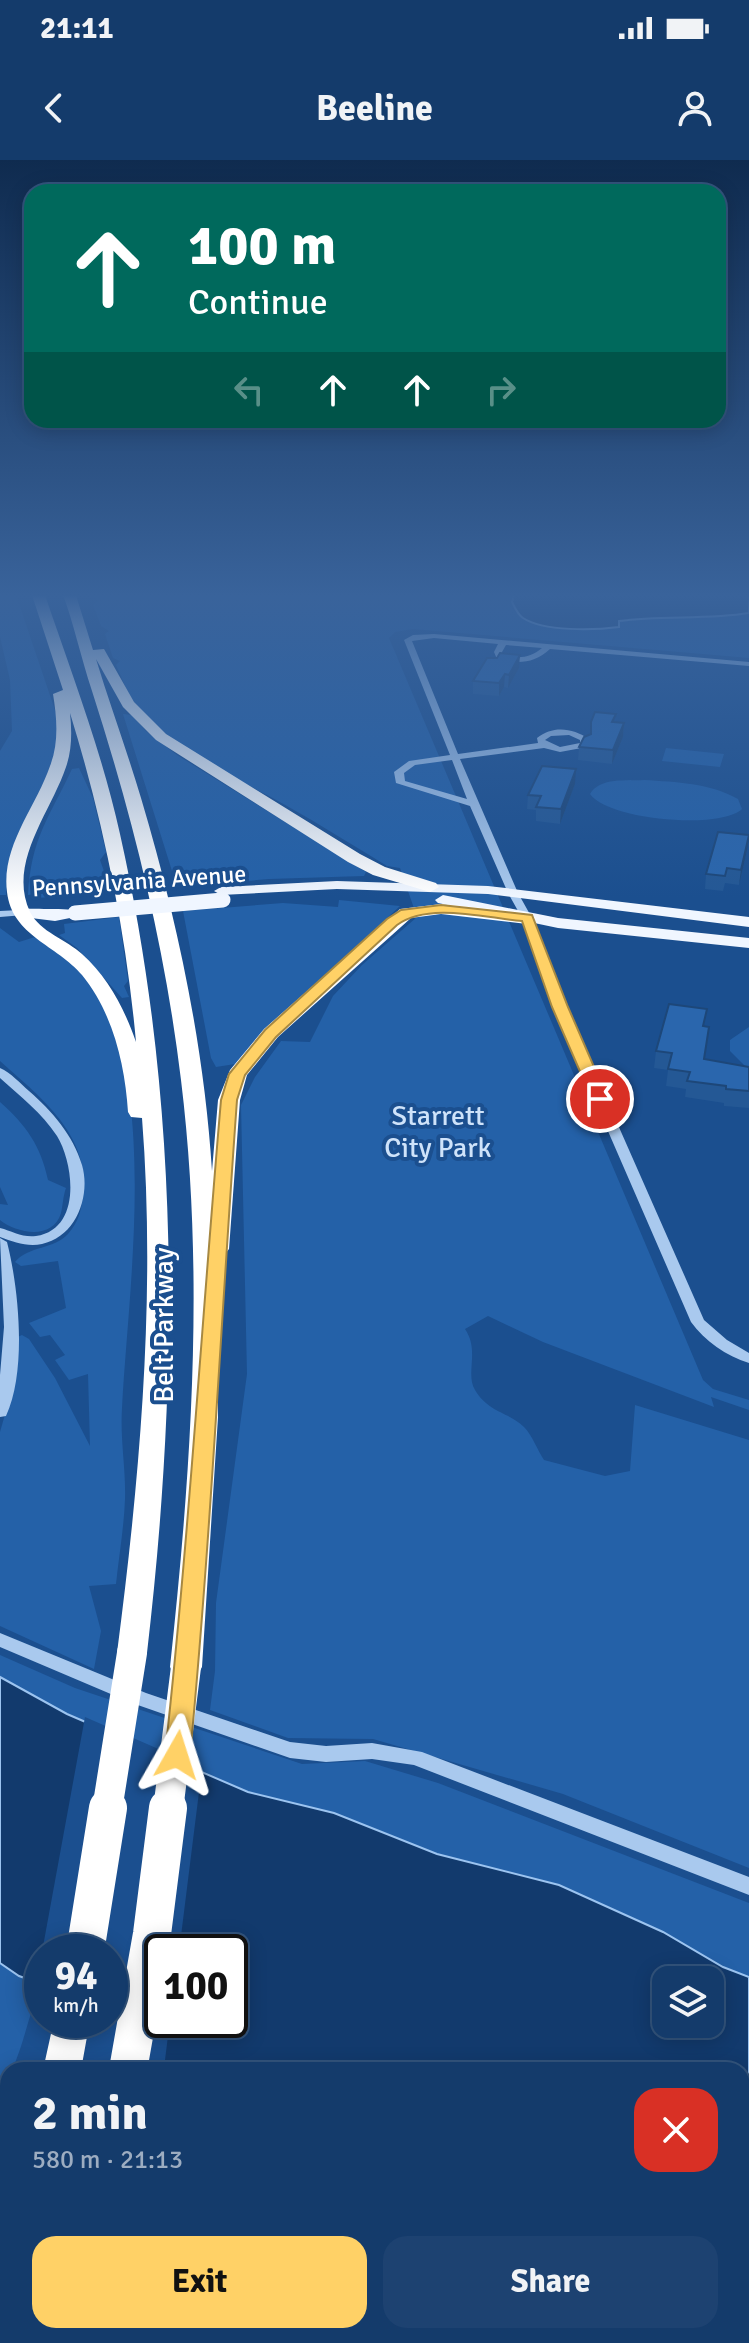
<!DOCTYPE html>
<meta charset="utf-8">
<style>
:root{--surface:#143b6b;--page:#1d4271;--text:#f1f3f6;--muted:#9dadc1;--line:#33557e;--accent:#ffd166}
body{margin:0;font-family:Signika,sans-serif;background:var(--page);color:var(--text);height:100vh;display:flex;flex-direction:column;font-size:30px;white-space:nowrap}
*{box-sizing:border-box;margin:0}
p{font-size:26px;color:var(--muted)}
.icon{flex:none;width:44px;height:44px;fill:none;stroke:currentColor;stroke-width:2;stroke-linecap:round;stroke-linejoin:round}
.map{position:relative;flex:1;overflow:hidden}
.sheet{position:absolute;left:0px;top:1902px;width:750px;height:282px;display:flex;flex-direction:column;background:var(--surface);border-radius:24px 24px 0 0;box-shadow:0 4px 20px #0003,0 0 0 2px var(--line)}
.sheet>*{flex:none}
.guide{position:absolute;left:24px;top:24px;width:702px;height:244px;border-radius:24px;box-shadow:0 4px 20px #0003,0 0 0 2px var(--line);background:#00695c;color:#fff;overflow:hidden}
.buttons{position:absolute;left:652px;top:1806px;display:grid;gap:16px}
.buttons a{display:grid;place-items:center;width:72px;height:72px;border-radius:16px;background:var(--surface);box-shadow:0 4px 20px #0003,0 0 0 2px var(--line);font-size:40px}
.speed{position:absolute;left:24px;top:1774px;display:flex;gap:16px;font-size:40px;font-weight:700;text-align:center}
.speed>*{display:grid;place-content:center;width:104px;height:104px;border-radius:50%;background:var(--surface);box-shadow:0 4px 20px #0003,0 0 0 2px var(--line);line-height:1}
.speed small{font-size:20px;font-weight:400}
.speed .limit{border:4px solid #111;border-radius:12px;background:#fff;color:#111}
.pin{position:absolute;display:grid;place-items:center;width:68px;height:68px;color:#fff;margin:-34px;border:4px solid #fff;border-radius:50%;box-shadow:0 2px 8px #0007}
.me{position:absolute;width:88px;margin:-44px;rotate:6deg;stroke-linejoin:round;filter:drop-shadow(0 0 6px #0008)}
.turn{display:flex;align-items:center;gap:28px;height:168px;padding:0 32px;font-size:36px}
.turn .icon{width:104px;height:104px;stroke-width:2.5}
.turn b{display:block;font-size:56px;line-height:68px}
.lanes{display:flex;align-items:center;height:76px;padding:0 32px;background:#0003;justify-content:center;gap:40px;direction:ltr}
.lanes .off{opacity:.35}
.round{display:grid;place-items:center;flex:none;width:84px;height:84px;border-radius:24px;background:var(--page)}
.summary{display:flex;align-items:center;justify-content:space-between;height:136px;padding:0 32px}
h1{font-size:48px;font-weight:800;line-height:60px}
.cta{display:flex;gap:16px;margin-top:auto;padding:16px 32px}
.cta a{flex:1;height:92px;border-radius:24px;background:var(--accent);color:#111;font-size:32px;font-weight:800;line-height:92px;text-align:center}
.cta a+a{background:var(--page);color:var(--text)}
.status{display:flex;justify-content:space-between;align-items:center;height:56px;padding:0 40px;background:var(--surface);direction:ltr}
.status svg{height:22px;fill:currentColor}
header{display:flex;justify-content:space-between;align-items:center;height:104px;padding:0 32px;background:var(--surface);font-size:36px;font-weight:800}
.map>svg:first-child{display:block}
.green{fill:#2461a8}
.water{fill:#123a6d;stroke:#9cc4f0;stroke-width:2;fill-rule:evenodd}
.pier{fill:#1b4f8f}
.lines{fill:none;stroke-linecap:round;stroke-linejoin:round}
.stream{stroke:#9cc4f0;stroke-width:11}
.minor{fill:#a9c9ee;fill-rule:evenodd}
.major{fill:#f0f6ff;fill-rule:evenodd}
.highway{fill:#fff;fill-rule:evenodd}
.major-bridge{stroke:#f0f6ff;stroke-width:15}
.highway-bridge-far1{stroke:#fff;stroke-width:30}
.highway-bridge{stroke:#fff;stroke-width:38}
.wall{fill:#245895}
.shaded-wall{fill:#1d4779}
.building{fill:#2a66ad;stroke:#1d4779;stroke-width:2}
.route{fill:#ffd166;stroke:#a68842;stroke-width:2}
.labels{text-anchor:middle;dominant-baseline:central;stroke-width:8;stroke-linejoin:round;paint-order:stroke}
.far-street-label{font-size:24px;fill:#fff;stroke:#1b4f8f}
.park-label{font-size:28px;fill:#cfe3fa;stroke:#1b4f8f}
.street-label{font-size:28px;fill:#fff;stroke:#1b4f8f}
</style>
<div class="status"><b>21:11</b><svg viewBox="0 0 49 12"><path d="M0 12V9h3v3zM5 12V6h3v6zM10 12V3h3v9zM15 12V0h3v12zM26 1h20v11H26zM47 4h2v5h-2z"/></svg></div>
<header><svg class="icon" aria-label="back" viewBox="0 0 24 24"><path d="M15 5l-7 7 7 7"/></svg>Beeline<svg class="icon" aria-label="person" viewBox="0 0 24 24"><circle cx="12" cy="8" r="4"/><path d="M4 21q1-7 8-7t8 7"/></svg></header>
<div class="map">
<svg width="749" height="2183" viewBox="0 0 749 2183">
<rect width="100%" height="100%" fill="#1b4f8f"/>
<path class="green" d="M0 432H15L60 565C55 614 25 652 10 698 6 709 7 723 6 735H0V591L12 571 10 520 0 477Z
M87 432H538L749 445V498L413 469 395 472 389 478 703 1220 713 1229 749 1240V1250L711 1237 714 1247 543 1182 488 1156 465 1169C480 1191 465 1213 475 1230 489 1253 507 1251 524 1267 532 1275 538 1291 544 1300L605 1316 630 1311 635 1245 749 1280V1708L563 1634 373 1579 288 1578 210 1550 215 1511 216 1443 247 1214 241 945 255 917 281 881 310 882 333 836 362 805 417 757 400 708 387 706C354 686 321 665 287 646 236 617 173 592 135 544 127 533 122 518 116 505L120 501 113 498 105 474 109 471 101 466 93 445 98 441Z
M123 554 132 555 146 571 177 595 366 712 364 716 269 719 177 727Z
M666 588 724 594 720 607 662 601Z
M79 608 93 638 106 692 100 700 112 733 36 738 34 734 28 735C31 678 49 658 72 609Z
M644 620C676 622 710 623 738 639L742 649C720 670 608 660 590 634 600 617 627 621 644 620Z
M339 740 400 746 269 868 235 904 216 907 211 898 183 751 283 743 338 747Z
M119 757 128 821 124 826 129 837 122 838 77 788 59 775 65 773 64 764Z
M0 768 19 782 35 777C53 790 79 804 92 822 160 924 128 1130 122 1248 120 1280 126 1309 125 1339 124 1367 119 1396 116 1424L89 1426 101 1471 94 1509 0 1466V1272L16 1216 15 1178 22 1175 29 1179 55 1218 90 1286 88 1214 69 1220 55 1200 65 1195 50 1175 40 1177 29 1163 66 1148 58 1101 21 1106 15 1102C28 1086 55 1089 68 1074 79 1061 81 1051 83 1035 90 974 41 938 0 901Z
M749 867V910L730 891V880Z
M0 942C26 965 41 986 48 1020L66 1028C63 1036 63 1045 61 1053 53 1081 16 1073 0 1060V1044L8 1045 0 1027Z
M0 1495 75 1528 302 1604 365 1601 438 1623 749 1743V1817L723 1807 663 1772 437 1694 334 1653 248 1632 67 1554 0 1517Z
M0 1803 19 1816 42 1823C29 1852 25 1881 12 1910H8L0 1935Z
M742 2171 749 2174V2183H116L117 2176H742Z"/>
<path class="water" d="M515 432H749V453C706 460 662 455 619 461V467C595 470 544 472 523 458 518 455 515 448 512 442Z
M0 1517 67 1554 248 1632 334 1653 437 1694 559 1725 663 1772 723 1807 749 1817V2174L742 2171V1910H173L91 1860H110V1792H42V1824L19 1816 0 1803ZM162 1792H230V1860H162ZM666 1820H710V1864H666Z"/>
<path class="pier" d="M85 1557 202 1608 179 1792H162V1860H170L164 1908 87 1860H110V1792H42Z"/>
<g class="lines">
<path class="stream" d="M343 2176 344 2183"/>
<path class="minor" d="M434 474 749 502V506L550 489C534 504 517 504 497 499L494 492 498 484 434 478 412 481 458 594 538 583 537 578C553 565 573 568 589 579L587 587 560 592 544 588 460 599 518 733 532 758 566 847 704 1160 727 1180 749 1193V1203C726 1196 705 1181 691 1162L554 847 522 758 508 733 470 646 396 623 394 612 409 601 450 595 404 480 413 475ZM506 485 542 488C530 498 519 499 503 495L502 492ZM569 575 580 580V583L560 587 545 580 551 576ZM452 600 467 639 405 621 404 613 415 605Z
M20 750 24 751V755L0 757V751Z
M0 908C11 913 20 923 29 931 52 951 73 975 82 1005 91 1036 76 1077 42 1084 27 1087 14 1082 0 1077V1068C12 1071 23 1078 36 1076 82 1069 74 1004 57 976 42 953 20 936 0 918Z
M0 1078 7 1082C19 1129 27 1211 6 1256L0 1257V1215L4 1167Z
M0 1473 146 1533 290 1582 326 1586 372 1583 422 1592 749 1717V1735L414 1605 372 1599 326 1602 290 1598 132 1543 0 1487Z"/>
<path class="major" d="M337 721 488 726 749 757V767L488 734 337 729 221 735 214 731 221 727Z
M443 735 558 758 749 778V788L558 768 438 743 435 740Z
M20 748C34 750 75 747 83 753L80 756 55 761 15 756V750Z"/>
<path class="highway" d="M31 432H44C71 512 102 592 120 674 181 945 179 1219 147 1493L143 1501 132 1505 121 1501 117 1493C140 1316 156 1136 142 958L131 957 128 952C125 905 113 853 82 815 57 785 12 776 7 732 1 686 36 647 50 606 59 583 57 558 53 534L63 530ZM70 553C103 660 126 771 136 882 125 850 108 817 82 794 67 780 40 772 30 752 7 703 51 652 66 607 72 590 72 571 70 553Z
M62 432H75L93 490 104 489 134 542 166 574 360 694 385 707 436 723 439 727 430 732 373 715 348 702 156 580 123 547 96 499C110 545 127 591 141 638 177 759 204 885 212 1011L218 940 230 910 264 869 400 749 441 744 527 752 536 758 527 764 441 754 411 758 278 877 247 915 240 940 229 1089 225 1094 217 1096 218 1257 202 1507 197 1516 186 1519 175 1516 170 1507C191 1312 205 1115 181 920 165 787 133 658 92 531 81 498 74 464 62 432Z
M54 1860H90L81 1910H43Z
M8 2147V2176H28L26 2183H0V2150Z
M54 2176H96L95 2183H53Z"/>
<path class="major-bridge" d="M75 753 223 740"/>
<path class="highway-bridge-far1" d="M107 1650 132 1493
M168 1650 186 1507"/>
<path class="highway-bridge" d="M85 1792 108 1648
M128 1910 152 1774 168 1648"/>
</g>
<path class="wall" d="M519 508 508 528 504 527 499 536 473 534V521Z
M591 562 624 563 623 577 612 604 578 600 579 587 590 574Z
M575 624 560 664 536 661V650L527 649 528 635Z
M747 690 739 725 725 723 723 731 705 729 706 714Z
M705 866V899L749 907V948L724 946V943L685 937 686 929 666 926 668 910 654 908 656 891Z"/>
<path class="shaded-wall" d="M520 495 519 508 508 528 509 515Z
M505 514 504 527 499 536V523Z
M624 563 623 577 612 604 613 590Z
M576 609 575 624 560 664 561 649Z
M749 677 747 690 739 725 741 710Z"/>
<path class="building" d="M500 493 520 495 509 515 505 514 499 523 473 521 487 498H497Z
M595 552 616 554 612 562 624 563 613 590 579 587 584 577 591 574V562Z
M542 606 576 609 561 649 536 647 541 636 528 635Z
M718 672 749 675 741 710 727 708 725 716 706 714Z
M669 844 707 849 703 866 709 867 704 899 749 907V931L726 929V926L687 921 690 912 668 909 672 893 656 891Z"/>
<linearGradient id="sky" x2="0" y2="1"><stop stop-color="#0f2b4f"/><stop offset="0.59" stop-color="#39639b"/><stop offset="1" stop-color="#39639b" stop-opacity="0"/></linearGradient>
<rect width="749" height="738" fill="url(#sky)"/>
<path class="route" d="M441 745 532 755 568 847 608 939 600 944 592 939 552 847 522 761C485 758 429 742 397 765L276 877 245 915 237 940C221 1158 211 1377 190 1595L186 1603 177 1605 168 1603 165 1595C189 1377 202 1158 221 940L229 914 265 870 387 759 401 750Z"/>
<g class="labels">
<g class="far-street-label">
<text transform="translate(139 721) rotate(-4)">Pennsylvania Avenue</text>
</g>
<g class="park-label">
<text x="438" y="956">Starrett<tspan x="438" dy="32">City Park</tspan></text>
</g>
<g class="street-label">
<text transform="translate(164 1165) rotate(-90)">Belt Parkway</text>
</g>
</g>
</svg>
<div class="buttons">
<a><svg class="icon" aria-label="layers" viewBox="0 0 24 24"><path d="M12 4l9 5-9 5-9-5zM3 14l9 5 9-5"/></svg></a>
</div>
<div class="speed"><div>94<small>km/h</small></div><div class="limit">100</div></div>
<div class="pin" style="left:600px;top:939px;background:#d93025"><svg class="icon" aria-label="arrive" viewBox="0 0 24 24"><path d="M6 21V4h12l-3 4 3 4H6"/></svg></div>
<svg class="me" style="left:177px;top:1595px" viewBox="-20 -20 40 40"><path d="M0-17L14 15 0 8-14 15z" fill="#ffd166" stroke="#fff" stroke-width="4"/></svg>
<div class="guide">
<div class="turn"><svg class="icon" aria-label="ahead" viewBox="0 0 24 24"><path d="M12 20V5M6 11l6-6 6 6"/></svg><div><b>100 m</b>Continue</div></div>
<div class="lanes"><svg class="icon off" aria-label="left" viewBox="0 0 24 24"><path d="M17 20v-9H6M10 6l-5 5 5 5"/></svg><svg class="icon" aria-label="ahead" viewBox="0 0 24 24"><path d="M12 20V5M6 11l6-6 6 6"/></svg><svg class="icon" aria-label="ahead" viewBox="0 0 24 24"><path d="M12 20V5M6 11l6-6 6 6"/></svg><svg class="icon off" aria-label="right" viewBox="0 0 24 24"><path d="M7 20v-9h11M14 6l5 5-5 5"/></svg></div>
</div>
<section class="sheet">
<div class="summary"><div><h1>2 min</h1><p>580 m · 21:13</p></div><a class="round" style="background:#d93025;color:#fff"><svg class="icon" aria-label="close" viewBox="0 0 24 24"><path d="M6 6l12 12M18 6L6 18"/></svg></a></div>
<div class="cta"><a>Exit</a><a>Share</a></div>
</section>
</div>
